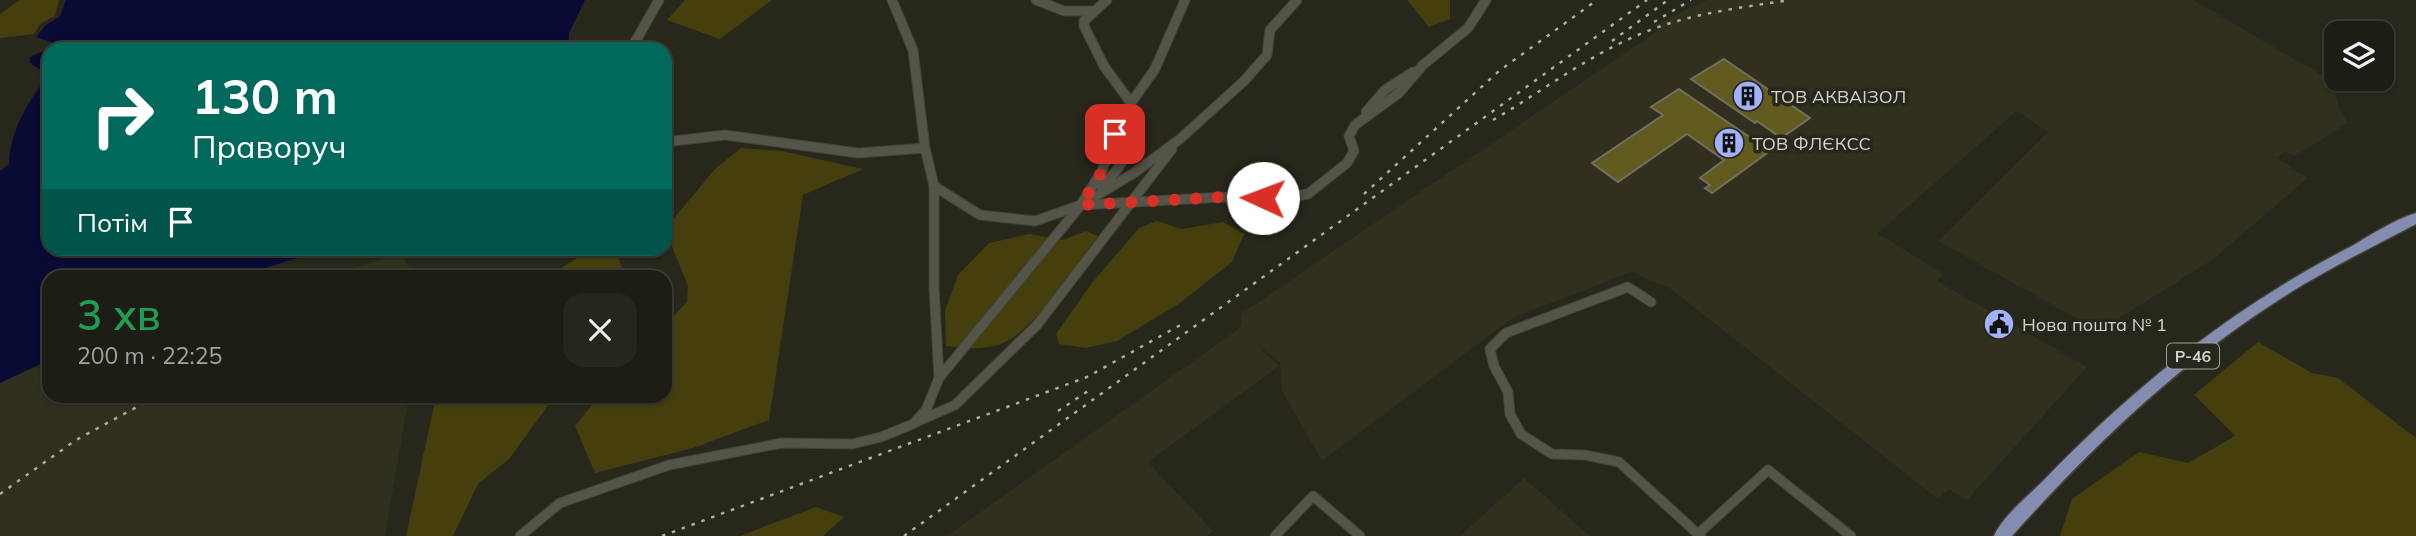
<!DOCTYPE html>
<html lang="uk">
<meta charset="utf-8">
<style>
:root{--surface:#1e1d15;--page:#26261e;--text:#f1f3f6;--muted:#a1a2a0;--line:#3c3b34}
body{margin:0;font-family:Mulish,sans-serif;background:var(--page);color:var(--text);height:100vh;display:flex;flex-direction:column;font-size:26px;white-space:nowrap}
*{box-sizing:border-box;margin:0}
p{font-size:23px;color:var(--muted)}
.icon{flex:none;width:38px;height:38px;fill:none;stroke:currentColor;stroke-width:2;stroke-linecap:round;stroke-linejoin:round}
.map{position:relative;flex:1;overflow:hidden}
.side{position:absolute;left:42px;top:270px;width:630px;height:133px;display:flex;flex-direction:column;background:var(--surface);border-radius:21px;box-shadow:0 2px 5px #0004,0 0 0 2px var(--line)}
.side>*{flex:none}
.hud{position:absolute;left:42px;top:42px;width:630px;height:214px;border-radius:21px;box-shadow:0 2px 5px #0004,0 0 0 2px var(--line);background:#00695c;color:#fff;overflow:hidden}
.fabs{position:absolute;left:2324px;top:21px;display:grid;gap:14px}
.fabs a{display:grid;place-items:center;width:70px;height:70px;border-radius:14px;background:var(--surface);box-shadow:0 2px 5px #0004,0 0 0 2px var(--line);font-size:35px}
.pin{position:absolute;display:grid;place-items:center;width:60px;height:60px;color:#fff;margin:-30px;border-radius:14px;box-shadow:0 4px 10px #0006}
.me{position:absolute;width:77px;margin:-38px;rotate:272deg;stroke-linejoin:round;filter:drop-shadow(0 0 5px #0008)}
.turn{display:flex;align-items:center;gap:24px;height:147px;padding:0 35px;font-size:32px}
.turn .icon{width:91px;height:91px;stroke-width:2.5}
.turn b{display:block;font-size:49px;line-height:60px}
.then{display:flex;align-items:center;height:66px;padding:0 35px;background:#0003;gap:14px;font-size:26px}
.round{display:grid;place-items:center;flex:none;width:74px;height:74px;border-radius:21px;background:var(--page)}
.head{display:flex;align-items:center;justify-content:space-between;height:119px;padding:0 35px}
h1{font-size:42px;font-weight:600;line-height:52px;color:#1e9e55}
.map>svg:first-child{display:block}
.built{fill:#312f1e}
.green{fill:#453f0e}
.water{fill:#0a0b34}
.building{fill:#625b20;stroke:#706f62;stroke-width:2}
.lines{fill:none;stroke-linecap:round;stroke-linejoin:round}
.street-casing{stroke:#434239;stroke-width:11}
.primary-casing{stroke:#434239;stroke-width:3}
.street{stroke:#555448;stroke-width:9}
.primary{fill:#848cb0;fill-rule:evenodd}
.rail{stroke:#acaca4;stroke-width:2.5;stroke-dasharray:3.5 7;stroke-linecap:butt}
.route{stroke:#d93025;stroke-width:12;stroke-dasharray:0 21.6}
.labels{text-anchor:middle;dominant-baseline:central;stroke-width:7;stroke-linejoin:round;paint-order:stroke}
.shield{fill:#28271c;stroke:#9f9f96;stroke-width:2}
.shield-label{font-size:16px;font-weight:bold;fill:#d2d2cb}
.poi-label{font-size:18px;fill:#d2d2cb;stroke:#28271c;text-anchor:start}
</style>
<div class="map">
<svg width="2416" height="536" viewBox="0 0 2416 536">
<rect width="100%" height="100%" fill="#28271c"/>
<path class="built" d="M1707 0H2193L2332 81 2338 105 2348 123 2295 156 2285 151 2278 158 2272 155 2308 178 2212 260 2099 331 1938 241 2048 132 2017 111 1878 233 1943 274 1937 281 2087 367 1967 500 1949 489 1938 499 1671 289 1632 272 1514 317 1322 461 1282 391 1280 363 1255 342 1279 366 1148 462 1213 531 1207 536H947L1240 328 1242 313 1659 30 1655 25Z
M401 254 415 276H328Z
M49 363V396H409L385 536H0V379Z
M1524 478 1590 536H1460Z"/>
<path class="green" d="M20 0H59L55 16 41 23 34 34 0 38V14Z
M685 0H772L720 39 667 20Z
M1407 0H1450V19L1429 27Z
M741 148 782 151 863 169 803 195 769 420 693 448 595 473 575 426 599 396H665V325L687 302 688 286 665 229 715 169Z
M1157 221 1182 229 1223 222 1244 234 1232 262 1180 303 1117 341 1086 348 1059 344 1056 334 1092 283 1139 228Z
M1086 231 1098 236C1075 266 1038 326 1005 342 988 351 965 348 946 346L945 311 958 275 989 243 1029 234 1063 240Z
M591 249H615L625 276H549Z
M2258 342 2312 373 2338 378 2416 438V536H2060L2072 499 2139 452 2188 463 2235 436 2194 395Z
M436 396H555L509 459 478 484 453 536H406Z
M816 507 844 517 823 536H740Z"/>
<path class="water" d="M66 0H585L569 33 568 49H49V68L39 69 30 63V57L51 48V42L36 37 46 25 60 16Z
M49 74V248L327 249 238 276H49V360L0 383V171L9 164C10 129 29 101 49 74Z"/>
<path class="building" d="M1724 59 1810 118 1781 138 1757 121 1755 123 1691 79Z
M1679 89 1770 151 1712 193 1705 188 1710 185 1700 178 1724 160 1687 134 1618 182 1592 163 1663 115 1651 107Z"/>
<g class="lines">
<g class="street-casing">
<path id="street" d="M1036 0 1064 11H1094
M631 49 659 0
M1366 112 1385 90 1413 72
M665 142 725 135 858 153 925 148
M934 186 980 215 1035 221 1081 205 1224 197 1282 199 1308 194 1347 163 1354 151 1349 136 1355 125 1399 93 1423 65 1468 28 1486 0
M1101 187C1128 162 1138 139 1131 103L1155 69 1185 0
M1082 203 1102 171 1122 116 1131 103 1104 66 1084 26V21L1107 0
M1651 302 1628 287 1506 333 1490 349 1494 366 1508 392 1510 414 1521 434 1552 454 1585 455 1619 462 1698 534
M939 378 1081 205 1134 173 1180 139 1244 81 1267 55 1270 30 1297 0
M914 423 955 405 1037 325 1172 149
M520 536 560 503 669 465 782 443 852 444 881 437 913 424 926 410 939 378 934 286V186L925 148 913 50 892 0
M1275 536 1313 496 1360 536
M1701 536 1698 534 1768 470 1851 536"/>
</g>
<g class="primary-casing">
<path id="primary" d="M2416 213V224C2367 250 2317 274 2271 305 2174 368 2089 450 2012 536H1994C2002 517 2028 496 2043 481 2133 387 2235 306 2350 247 2371 235 2393 220 2416 213Z"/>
</g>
<use href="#street" class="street"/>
<use href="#primary" class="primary"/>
<path class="rail" d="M1654 22 1691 0
M1612 41 1668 0
M1493 120C1541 92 1586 57 1638 35 1686 14 1738 8 1790 0
M1364 194 1499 71 1597 0
M1058 411 1091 389
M0 494 76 440 157 396
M662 536 1087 377 1184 323
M904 536 1647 0"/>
</g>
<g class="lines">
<path class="route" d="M1115 134 1102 171 1081 205 1224 197 1263 198"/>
</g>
<defs>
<g id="building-disc" transform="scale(1.575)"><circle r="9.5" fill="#a3b2fd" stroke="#28271c"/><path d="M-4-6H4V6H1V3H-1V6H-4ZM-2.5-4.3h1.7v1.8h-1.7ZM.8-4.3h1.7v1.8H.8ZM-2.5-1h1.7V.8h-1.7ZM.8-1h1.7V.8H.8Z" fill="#111"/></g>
<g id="civic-disc" transform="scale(1.575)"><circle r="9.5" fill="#a3b2fd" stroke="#28271c"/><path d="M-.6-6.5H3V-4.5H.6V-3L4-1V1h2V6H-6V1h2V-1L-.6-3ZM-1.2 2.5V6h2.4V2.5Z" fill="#111"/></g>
</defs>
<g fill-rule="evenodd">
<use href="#building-disc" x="1748" y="96"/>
<use href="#building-disc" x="1729" y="143"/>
<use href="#civic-disc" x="1999" y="324"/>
</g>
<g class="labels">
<rect class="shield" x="2167" y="343.5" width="52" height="25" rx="5"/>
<g class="shield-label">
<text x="2193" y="356">Р-46</text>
</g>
<g class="poi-label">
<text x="1771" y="96">ТОВ АКВАІЗОЛ</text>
<text x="1752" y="143">ТОВ ФЛЄКСС</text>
<text x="2022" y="324">Нова пошта № 1</text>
</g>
</g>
</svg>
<div class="fabs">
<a><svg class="icon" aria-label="layers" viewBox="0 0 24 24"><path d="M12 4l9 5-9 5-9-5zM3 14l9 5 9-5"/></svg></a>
</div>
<div class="pin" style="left:1115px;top:134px;background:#d93025"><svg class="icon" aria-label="arrive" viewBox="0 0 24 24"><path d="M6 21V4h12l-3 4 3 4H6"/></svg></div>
<svg class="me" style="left:1263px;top:198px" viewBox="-20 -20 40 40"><circle r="19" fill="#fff"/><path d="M0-13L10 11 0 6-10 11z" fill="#d93025"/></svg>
<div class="hud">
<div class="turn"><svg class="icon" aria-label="right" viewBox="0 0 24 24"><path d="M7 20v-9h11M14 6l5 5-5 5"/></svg><div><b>130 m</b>Праворуч</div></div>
<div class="then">Потім<svg class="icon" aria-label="arrive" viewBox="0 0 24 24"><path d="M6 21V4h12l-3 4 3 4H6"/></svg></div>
</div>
<section class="side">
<div class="head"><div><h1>3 хв</h1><p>200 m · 22:25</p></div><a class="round"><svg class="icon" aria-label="close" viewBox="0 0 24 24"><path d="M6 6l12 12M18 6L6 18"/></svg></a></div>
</section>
</div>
